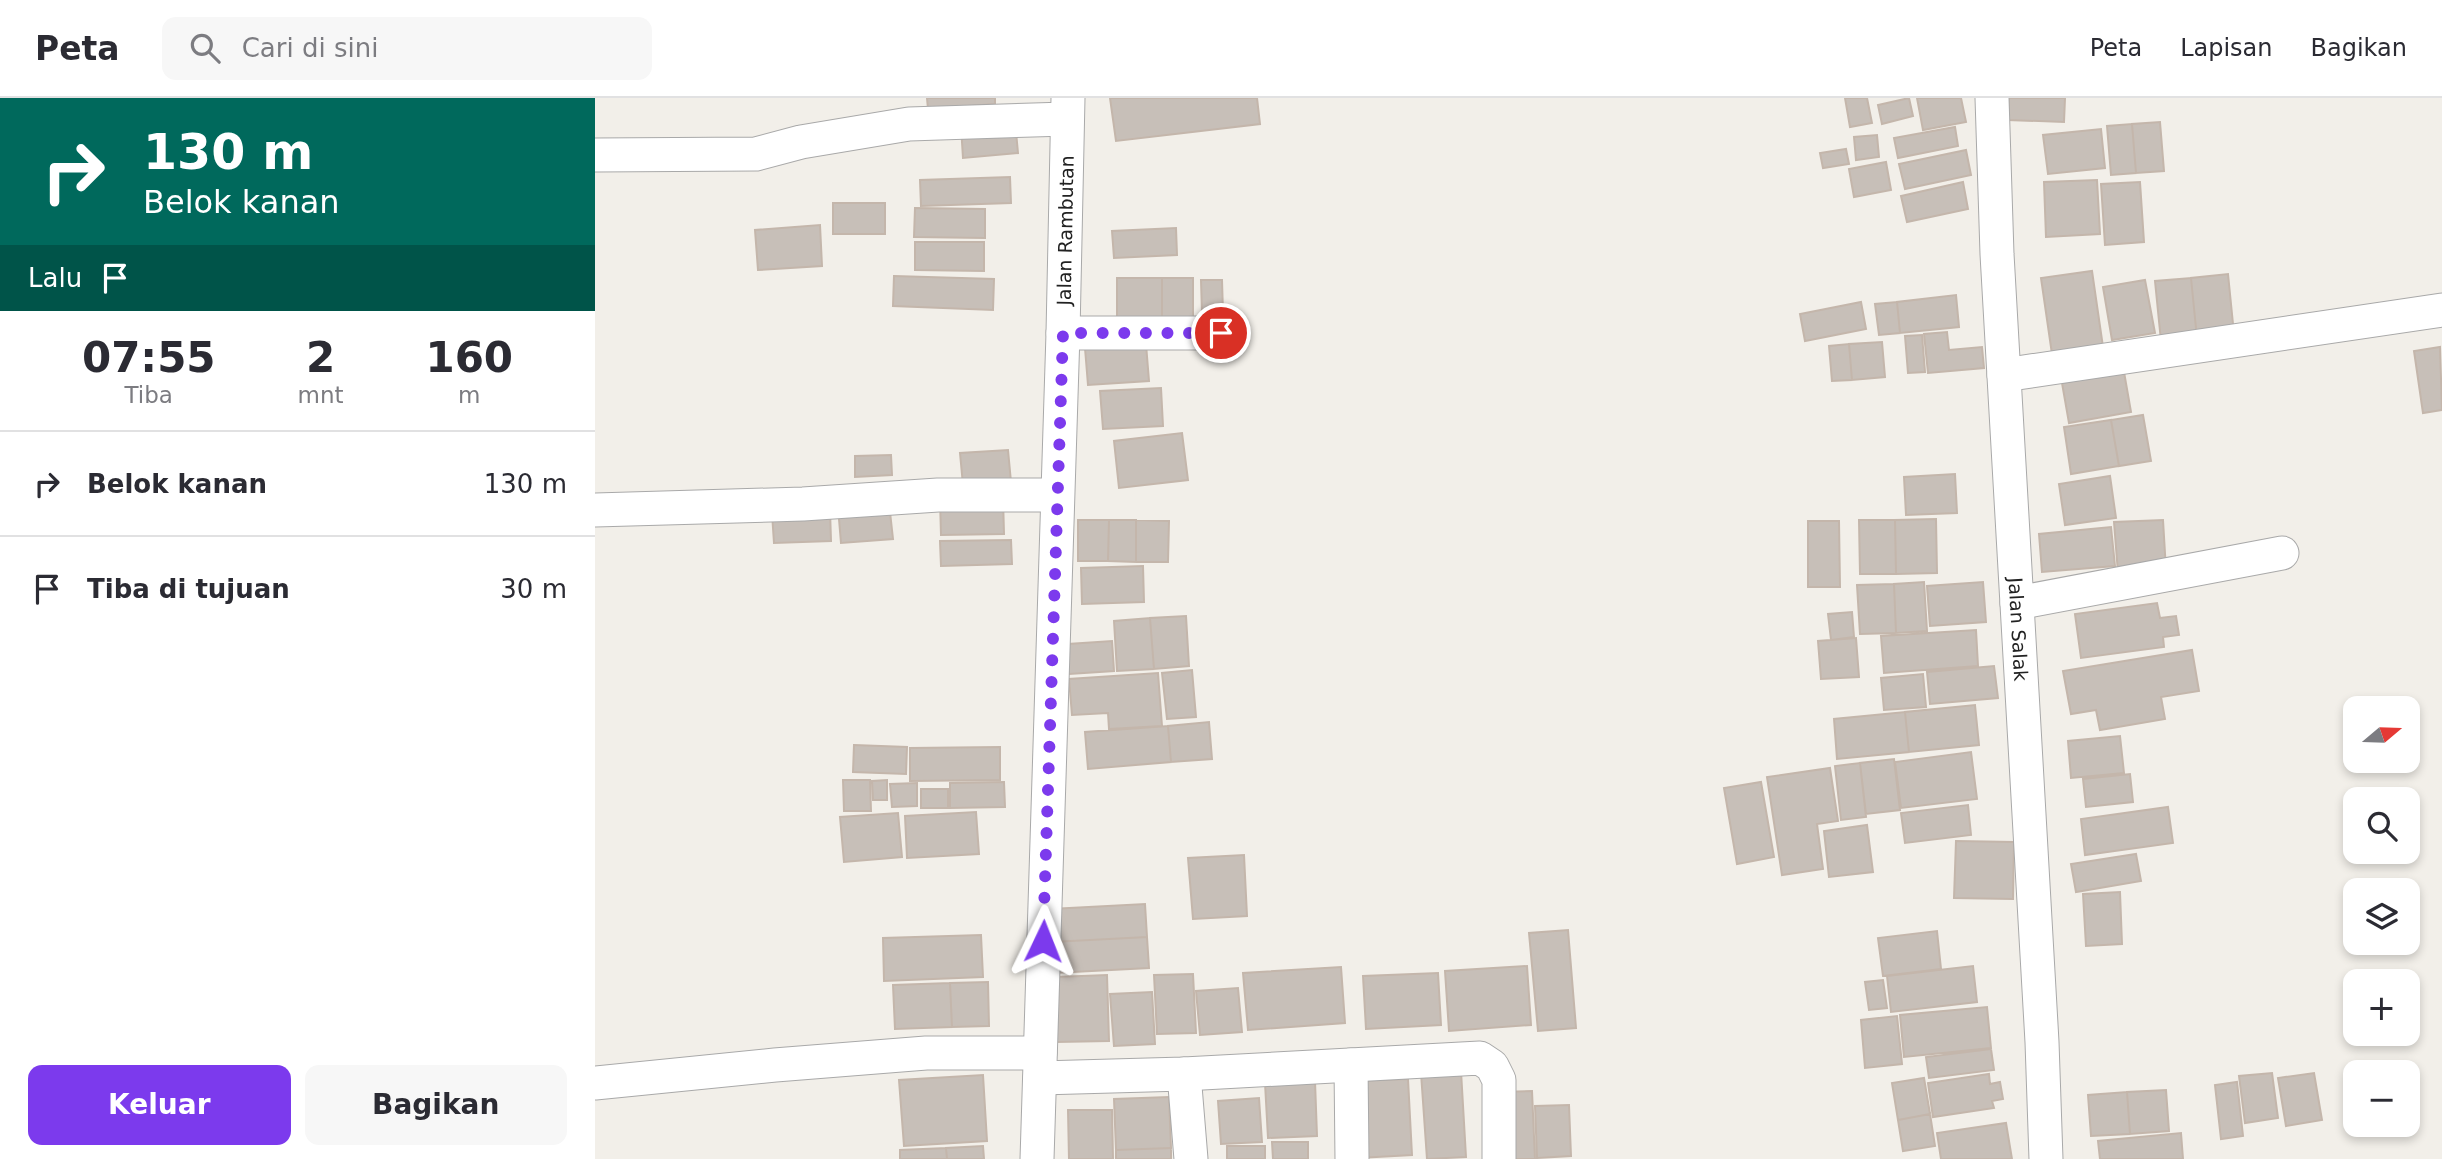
<!DOCTYPE html>
<html lang="id">
<meta charset="utf-8">
<style>
:root{--surface:#fff;--page:#f7f7f7;--text:#2b2b33;--muted:#7c7c81;--line:#e1e1e2;--accent:#7c3aed}
body{margin:0;font-family:"DejaVu Sans",sans-serif;background:var(--page);color:var(--text);height:100vh;display:flex;flex-direction:column;font-size:26px;white-space:nowrap}
*{box-sizing:border-box;margin:0}
p{font-size:23px;color:var(--muted)}
.icon{flex:none;width:38px;height:38px;fill:none;stroke:currentColor;stroke-width:2;stroke-linecap:round;stroke-linejoin:round}
.map{position:relative;flex:1;overflow:hidden}
.drawer{display:flex;flex-direction:column;background:var(--surface);width:595px}
.drawer>*{flex:none}
.banner{background:#00695c;color:#fff;overflow:hidden}
.needle{width:46px;rotate:71deg}
.tools{position:absolute;left:1748px;top:598px;display:grid;gap:14px}
.tools a{display:grid;place-items:center;width:77px;height:77px;border-radius:14px;background:var(--surface);box-shadow:0 4px 10px #0003;font-size:35px}
.pin{position:absolute;display:grid;place-items:center;width:60px;height:60px;color:#fff;margin:-30px;border:4px solid #fff;border-radius:50%;box-shadow:0 2px 7px #0007}
.me{position:absolute;width:77px;margin:-38px;rotate:2deg;stroke-linejoin:round;filter:drop-shadow(0 0 5px #0008)}
.turn{display:flex;align-items:center;gap:24px;height:147px;padding:0 28px;font-size:32px}
.turn .icon{width:91px;height:91px;stroke-width:2.5}
.turn b{display:block;font-size:49px;line-height:60px}
.then{display:flex;align-items:center;height:66px;padding:0 28px;background:#0003;gap:14px;font-size:26px}
.eta{display:flex;justify-content:space-evenly;align-items:center;height:119px;text-align:center}
.eta b{font-size:42px;font-weight:700;line-height:49px}
.cta{display:flex;gap:14px;margin-top:auto;padding:14px 28px}
.cta a{flex:1;height:80px;border-radius:14px;background:var(--accent);color:#fff;font-size:28px;font-weight:700;line-height:80px;text-align:center}
.cta a+a{background:var(--page);color:var(--text)}
ul{padding:0;list-style:none}
li{display:flex;align-items:center;gap:21px;height:105px;padding:0 28px;border-top:2px solid var(--line)}
li div{flex:1}
li b{display:block;font-size:26px}
li em{font-style:normal}
header{display:flex;align-items:center;gap:42px;box-sizing:border-box;height:98px;padding:0 35px;background:var(--surface);border-bottom:2px solid var(--line)}
header strong{font-size:33px}
nav{display:flex;gap:38px;margin-inline-start:auto;font-size:24px}
.search{width:490px;height:63px;background:var(--page);display:flex;align-items:center;gap:18px;box-sizing:border-box;padding:0 24px;border-radius:14px;color:var(--muted);font-size:26px}
main{display:flex;flex:1;min-height:0}
.map>svg:first-child{display:block}
.building{fill:#c7bfb8;stroke:#c4b6ab;stroke-width:2}
.lines{fill:none;stroke-linecap:round;stroke-linejoin:round}
.street-casing{stroke:#a9a9a9;stroke-width:35}
.street{stroke:#fff;stroke-width:33}
.route{stroke:#7c3aed;stroke-width:12;stroke-dasharray:0 21.6}
.labels{text-anchor:middle;dominant-baseline:central;stroke-width:5;stroke-linejoin:round;paint-order:stroke}
.street-label{font-size:19px;fill:#222;stroke:#fff}
</style>
<header>
<strong>Peta</strong>
<div class="search"><svg class="icon" aria-label="search" viewBox="0 0 24 24"><circle cx="10" cy="10" r="6"/><path d="M15 15l6 6"/></svg>Cari di sini</div>
<nav><a>Peta</a><a>Lapisan</a><a>Bagikan</a></nav>
</header>
<main>
<section class="drawer">
<div class="banner">
<div class="turn"><svg class="icon" aria-label="right" viewBox="0 0 24 24"><path d="M7 20v-9h11M14 6l5 5-5 5"/></svg><div><b>130 m</b>Belok kanan</div></div>
<div class="then">Lalu<svg class="icon" aria-label="arrive" viewBox="0 0 24 24"><path d="M6 21V4h12l-3 4 3 4H6"/></svg></div>
</div>
<div class="eta">
<div><b>07:55</b><p>Tiba</p></div>
<div><b>2</b><p>mnt</p></div>
<div><b>160</b><p>m</p></div>
</div>
<ul>
<li><svg class="icon" aria-label="right" viewBox="0 0 24 24"><path d="M7 20v-9h11M14 6l5 5-5 5"/></svg><div><b>Belok kanan</b></div><em>130 m</em></li>
<li><svg class="icon" aria-label="arrive" viewBox="0 0 24 24"><path d="M6 21V4h12l-3 4 3 4H6"/></svg><div><b>Tiba di tujuan</b></div><em>30 m</em></li>
</ul>
<div class="cta"><a>Keluar</a><a>Bagikan</a></div>
</section>
<div class="map">
<svg width="1847" height="1061" viewBox="0 0 1847 1061">
<rect width="100%" height="100%" fill="#f2efe9"/>
<path class="building" d="M332 0H400V6L333 11Z
M515 0H662L665 26 521 43Z
M1250 0H1272L1277 25 1255 29Z
M1314 0 1318 18 1287 26 1283 7Z
M1322 0H1366L1371 24 1328 32Z
M1414 0H1470L1469 24 1413 22Z
M420 23 423 55 368 60 366 28Z
M1565 24 1569 73 1541 75 1537 26Z
M1537 26 1541 75 1516 77 1512 28Z
M1360 29 1363 48 1303 60 1299 40Z
M1506 31 1510 70 1453 76 1448 37Z
M1282 37 1284 59 1261 62 1259 39Z
M1251 51 1254 66 1228 70 1225 55Z
M1371 52 1376 77 1310 91 1304 66Z
M1291 64 1296 92 1259 99 1254 71Z
M415 79 416 105 326 108 325 82Z
M1502 82 1505 136 1451 139 1449 84Z
M1368 84 1373 111 1312 124 1306 98Z
M1545 84 1549 144 1510 147 1506 86Z
M238 105H290V136H238Z
M320 110 390 111V140L319 139Z
M225 127 227 168 163 172 160 132Z
M581 130 582 157 519 160 517 133Z
M320 144H389V173L320 172Z
M1497 173 1508 249 1457 256 1446 180Z
M1633 176 1639 236 1602 240 1596 180Z
M299 178 399 181 398 212 298 208Z
M522 180H567V221L522 222Z
M567 180H598V221H567Z
M1596 180 1602 240 1566 243 1560 183Z
M606 182H627L628 215H607Z
M1550 182 1560 235 1517 242 1508 189Z
M1361 197 1364 229 1305 235 1302 204Z
M1266 204 1271 231 1210 243 1205 216Z
M1302 204 1305 235 1284 237 1280 206Z
M1352 234 1354 252 1387 249 1389 270 1333 275 1329 236Z
M1327 237 1330 274 1313 275 1310 238Z
M1287 244 1290 279 1257 282 1254 246Z
M551 246 554 283 493 287 490 250Z
M1254 246 1257 282 1237 283 1234 248Z
M1845 249 1847 312 1828 315 1819 253Z
M1529 274 1536 314 1474 325 1467 285Z
M566 290 568 328 508 331 505 293Z
M1548 317 1556 363 1524 368 1516 322Z
M1516 322 1524 368 1476 376 1469 329Z
M587 335 593 382 524 390 519 343Z
M413 352 416 384 368 387 365 355Z
M296 357 297 377 260 379V358Z
M1360 376 1362 415 1311 417 1309 379Z
M1515 378 1521 420 1470 427 1464 386Z
M408 400 409 436 346 437 345 402Z
M294 405 298 441 246 445 243 409Z
M235 412 236 443 179 445 177 415Z
M1341 421 1342 475 1301 476 1300 422Z
M483 422H514L513 463H483Z
M514 422H541V464L513 463Z
M541 422 574 423 573 464H541Z
M1264 422H1300L1301 476H1265Z
M1568 422 1571 472 1523 475 1519 424Z
M1213 423H1244L1245 489H1213Z
M1516 429 1520 468 1447 474 1444 436Z
M416 442 417 466 346 468 345 443Z
M548 468 549 504 487 506 486 470Z
M1329 484 1332 533 1301 535 1299 486Z
M1388 484 1391 524 1335 528 1332 488Z
M1299 486 1301 535 1265 536 1262 487Z
M1562 505 1565 520 1581 518 1584 537 1568 539 1569 549 1486 560 1480 516Z
M1257 514 1259 539 1236 542 1233 516Z
M591 518 594 568 559 571 555 520Z
M555 520 559 571 522 573 519 523Z
M1381 532 1383 568 1289 575 1286 538Z
M1261 540 1264 579 1226 581 1223 543Z
M517 543 519 573 459 577 458 547Z
M1597 552 1604 593 1566 599 1570 621 1505 632 1501 612 1476 616 1468 573Z
M1399 568 1403 600 1335 606 1332 574Z
M597 572 601 619 572 621 567 575Z
M563 575 567 628 514 631 513 615 477 617 474 581Z
M1328 576 1331 609 1289 612 1286 580Z
M1380 607 1384 647 1314 654 1310 614Z
M1310 614 1314 654 1242 661 1239 621Z
M614 624 617 661 576 664 573 628Z
M573 628 576 664 493 671 490 634Z
M1525 638 1529 675 1476 680 1473 643Z
M259 647 312 649 311 676 258 674Z
M405 649V682L315 683V650Z
M1376 654 1382 701 1306 710 1300 664Z
M1299 661 1305 712 1271 716 1265 665Z
M1265 665 1271 719 1246 722 1240 668Z
M1235 670 1243 723 1222 726 1228 771 1187 777 1172 679Z
M1535 676 1538 704 1491 709 1488 681Z
M248 682H275L276 713H249Z
M292 682V702H278L277 683Z
M409 684 410 709 355 710V685Z
M1166 684 1179 759 1142 766 1129 690Z
M322 685V708L297 709 295 686Z
M326 691H353V710H326Z
M1373 707 1376 737 1310 745 1306 715Z
M1573 709 1578 745 1490 757 1486 721Z
M381 714 384 756 312 760 310 718Z
M303 715 307 759 249 764 245 719Z
M1272 727 1278 774 1234 779 1229 733Z
M1361 743 1419 744 1418 801 1359 800Z
M1541 756 1546 783 1481 794 1476 766Z
M649 757 652 818 598 821 593 760Z
M1525 794 1527 846 1491 848 1488 796Z
M550 806 552 839 457 844 456 811Z
M973 832 981 930 943 933 934 835Z
M1342 833 1346 871 1288 878 1283 840Z
M386 837 388 879 289 883 288 840Z
M552 839 554 870 459 875 457 844Z
M932 868 936 927 854 933 850 873Z
M1378 868 1382 904 1296 914 1292 878Z
M746 869 750 925 653 932 648 875Z
M843 875 846 927 771 931 768 878Z
M598 876 601 935 562 936 559 877Z
M512 877 514 943 462 944 461 879Z
M1288 882 1292 910 1274 912 1270 884Z
M393 884 394 928 357 929 355 885Z
M355 885 357 929 300 931 298 887Z
M643 890 647 934 605 937 601 893Z
M557 894 560 946 519 948 515 896Z
M1392 909 1396 950 1309 959 1305 917Z
M1302 918 1307 966 1270 970 1266 922Z
M1396 951 1399 972 1334 980 1331 959Z
M866 973 871 1059 832 1061 826 975Z
M1677 975 1683 1020 1650 1025 1644 978Z
M1719 975 1727 1022 1691 1028 1683 980Z
M1394 976 1395 986 1405 984 1408 1001 1397 1003 1399 1010 1338 1019 1333 985Z
M388 977 392 1043 309 1048 304 982Z
M1329 980 1335 1016 1303 1022 1297 985Z
M813 981 817 1057 763 1060 759 983Z
M720 983 722 1038 673 1040 670 985Z
M1642 984 1648 1038 1626 1041 1620 987Z
M1571 992 1574 1033 1535 1036 1532 994Z
M937 993 940 1061H908L905 994Z
M1532 994 1535 1036 1496 1038 1493 997Z
M574 999 576 1050 521 1052 519 1001Z
M664 1000 667 1044 626 1046 623 1003Z
M974 1007 976 1058 942 1060 940 1008Z
M473 1012H517L518 1061H474Z
M1335 1016 1340 1048 1308 1053 1303 1022Z
M1411 1025 1417 1061H1346L1342 1035Z
M1586 1035 1588 1061H1505L1503 1043Z
M677 1044H713V1061H678Z
M388 1048 389 1061H352L351 1050Z
M632 1048H670V1061H632Z
M351 1050 352 1061H305V1052Z
M576 1050V1061H521V1052Z"/>
<g class="lines">
<g class="street-casing">
<g id="street">
<path id="s1" d="M1397 0 1402 156 1447 944 1451 1061"/>
<path d="M0 57 161 56 206 44 314 26 472 21"/>
<path d="M468 235H626"/>
<path d="M1409 277 1847 212"/>
<path d="M0 412 208 406 343 397H461"/>
<path d="M1422 505 1687 455"/>
<path d="M756 967 757 1061"/>
<path d="M589 976 596 1061"/>
<path d="M445 980 589 976 885 960 897 968 904 982V1061"/>
<path d="M0 985 180 967 331 955H445"/>
<path id="s2" d="M442 1061 468 235 473 0"/>
</g>
</g>
<use href="#street" class="street"/>
</g>
<g class="lines">
<path class="route" d="M448 843 468 235H626"/>
</g>
<g class="labels">
<g class="street-label">
<text stroke="none"><textPath href="#s2" startOffset="929">Jalan Rambutan</textPath></text>
<text stroke="none"><textPath href="#s1" startOffset="532">Jalan Salak</textPath></text>
</g>
</g>
</svg>
<div class="tools">
<a><svg class="needle" viewBox="-14 -14 28 28"><path d="M0-13l5 13h-10z" fill="#e53935"/><path d="M0 13l5-13h-10z" fill="#7c7c81"/></svg></a>
<a><svg class="icon" aria-label="search" viewBox="0 0 24 24"><circle cx="10" cy="10" r="6"/><path d="M15 15l6 6"/></svg></a>
<a><svg class="icon" aria-label="layers" viewBox="0 0 24 24"><path d="M12 4l9 5-9 5-9-5zM3 14l9 5 9-5"/></svg></a>
<a>+</a>
<a>−</a>
</div>
<div class="pin" style="left:626px;top:235px;background:#d93025"><svg class="icon" aria-label="arrive" viewBox="0 0 24 24"><path d="M6 21V4h12l-3 4 3 4H6"/></svg></div>
<svg class="me" style="left:448px;top:843px" viewBox="-20 -20 40 40"><path d="M0-17L14 15 0 8-14 15z" fill="#7c3aed" stroke="#fff" stroke-width="4"/></svg>
</div>
</main>
